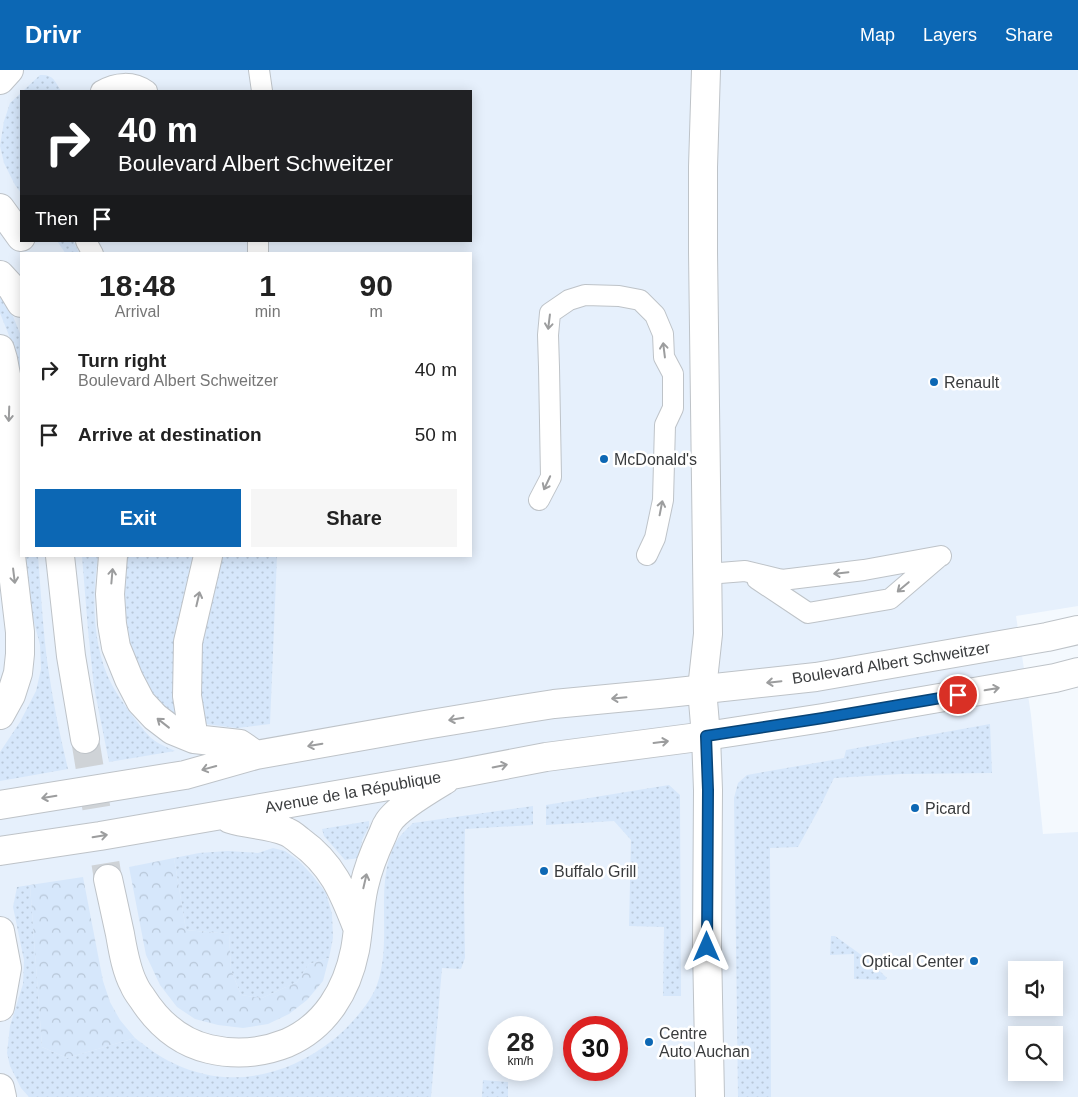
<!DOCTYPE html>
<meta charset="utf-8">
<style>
:root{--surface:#fff;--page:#f6f6f6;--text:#222;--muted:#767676;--accent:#0c67b4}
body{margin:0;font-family:Arial,sans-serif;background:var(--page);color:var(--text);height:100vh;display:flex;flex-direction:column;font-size:19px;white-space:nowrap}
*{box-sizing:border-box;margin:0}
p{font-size:16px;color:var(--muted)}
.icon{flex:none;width:28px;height:28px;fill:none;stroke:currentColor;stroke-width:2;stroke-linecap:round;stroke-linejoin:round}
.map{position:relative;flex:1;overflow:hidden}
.drawer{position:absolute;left:20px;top:182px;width:452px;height:305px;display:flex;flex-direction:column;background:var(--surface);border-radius:0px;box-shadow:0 2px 12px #0003}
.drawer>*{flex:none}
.hud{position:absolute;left:20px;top:20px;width:452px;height:152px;border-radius:0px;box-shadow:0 2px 12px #0003;background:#202124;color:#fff;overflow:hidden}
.tools{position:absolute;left:1008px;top:891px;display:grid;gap:10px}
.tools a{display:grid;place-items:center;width:55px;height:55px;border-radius:0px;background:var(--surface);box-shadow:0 2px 12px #0003;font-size:25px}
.speed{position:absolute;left:488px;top:946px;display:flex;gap:10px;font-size:25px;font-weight:700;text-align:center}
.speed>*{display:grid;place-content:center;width:65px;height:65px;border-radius:50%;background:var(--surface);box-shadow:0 2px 12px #0003;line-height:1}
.speed small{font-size:12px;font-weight:400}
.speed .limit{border:8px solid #d22;background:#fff;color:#111}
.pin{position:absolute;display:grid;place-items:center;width:42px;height:42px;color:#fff;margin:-21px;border:2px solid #fff;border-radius:50%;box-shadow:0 1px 5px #0007}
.me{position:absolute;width:55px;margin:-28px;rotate:0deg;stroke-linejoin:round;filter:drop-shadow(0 0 4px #0008)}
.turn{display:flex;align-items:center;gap:18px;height:105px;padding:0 15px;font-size:22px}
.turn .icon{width:65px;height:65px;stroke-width:2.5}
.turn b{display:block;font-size:35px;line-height:42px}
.then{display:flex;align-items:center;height:48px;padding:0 15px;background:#0003;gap:10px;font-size:19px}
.eta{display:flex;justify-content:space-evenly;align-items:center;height:85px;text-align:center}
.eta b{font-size:30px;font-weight:800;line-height:35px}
.action{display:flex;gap:10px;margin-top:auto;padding:10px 15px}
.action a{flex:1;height:58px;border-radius:0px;background:var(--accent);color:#fff;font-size:20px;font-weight:800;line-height:58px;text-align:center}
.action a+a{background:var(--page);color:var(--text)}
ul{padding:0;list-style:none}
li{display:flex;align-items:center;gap:15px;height:65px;padding:0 15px}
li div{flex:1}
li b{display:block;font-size:19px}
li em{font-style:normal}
header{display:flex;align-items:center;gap:30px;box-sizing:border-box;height:70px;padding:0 25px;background:var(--accent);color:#fff}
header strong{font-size:24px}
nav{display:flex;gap:28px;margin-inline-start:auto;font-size:18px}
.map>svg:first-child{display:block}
.built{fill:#e6f0fc;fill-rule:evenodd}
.grass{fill:url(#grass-dots)}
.forest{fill:url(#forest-crowns)}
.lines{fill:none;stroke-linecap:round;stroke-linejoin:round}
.secondary-tunnel{stroke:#cfd3d7;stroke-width:28;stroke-dasharray:28 14;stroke-linecap:butt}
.lane-casing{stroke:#bec3c8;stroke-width:22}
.street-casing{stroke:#bec3c8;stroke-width:30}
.secondary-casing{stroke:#bec3c8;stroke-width:30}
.lane{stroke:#fff;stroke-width:20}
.street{stroke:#fff;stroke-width:28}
.secondary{stroke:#fff;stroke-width:28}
.oneway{stroke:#9c9d9e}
.route-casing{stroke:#084375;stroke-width:12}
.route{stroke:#0c67b4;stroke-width:9}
.poi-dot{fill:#0c67b4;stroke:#fff;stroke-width:2}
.labels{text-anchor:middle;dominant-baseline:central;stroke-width:5;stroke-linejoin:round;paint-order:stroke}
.poi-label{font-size:16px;fill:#393b3d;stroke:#fff;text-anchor:start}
.street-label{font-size:16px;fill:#393b3d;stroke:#fff}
</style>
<header>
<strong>Drivr</strong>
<nav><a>Map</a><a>Layers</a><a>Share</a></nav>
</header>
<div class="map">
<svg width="1078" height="1027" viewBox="0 0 1078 1027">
<defs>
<pattern id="grass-dots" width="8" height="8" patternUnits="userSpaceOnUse" patternTransform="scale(1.25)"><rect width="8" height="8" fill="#d6e7fb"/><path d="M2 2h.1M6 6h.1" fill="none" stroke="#b8c7d8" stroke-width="1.8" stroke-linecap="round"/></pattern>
<pattern id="forest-crowns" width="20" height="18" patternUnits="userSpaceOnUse" patternTransform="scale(1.25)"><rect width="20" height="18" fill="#d6e7fb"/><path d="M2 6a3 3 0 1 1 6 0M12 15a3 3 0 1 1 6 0" fill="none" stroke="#b8c7d8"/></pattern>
</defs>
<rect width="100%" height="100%" fill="#f4f9fe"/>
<path class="built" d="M0 0H1078V536L1016 546 1031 645 1043 764 1078 762V1027H0ZM21 21H471V171H21ZM21 184H471V486H21ZM1016 900H1054V938H1016ZM499 958H541V1000H499ZM574 958H616V1000H574ZM1016 965H1054V1002H1016Z"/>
<path class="grass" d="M40 5C53 4 55 11 61 21H23Z
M21 23V123L15 115 4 93 0 76 4 51 10 33Z
M57 171H73L80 184H66Z
M0 220 8 234 21 266V316L18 295 10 268 0 243Z
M22 486H38C41 523 43 561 48 597 53 632 60 666 68 699L0 711V682L20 652 36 621 41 599 40 575 28 529Z
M82 486H98C92 528 92 577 112 615 117 624 123 633 129 641 136 650 143 660 151 668 158 674 167 677 175 681L109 692 94 617 88 560Z
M127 486H193L174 574 179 650 166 641 148 619 132 589 125 564 122 532Z
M223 486H277L270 654 237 658 205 654 201 627V575Z
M990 654 992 703 901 704 834 708 820 737 798 777 770 778 771 1027H738L734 728 738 713 747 705 844 688 846 680Z
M669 715 680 725 681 926H663L664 857 629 856 631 770 614 751 546 755V735Z
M533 736V755L465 759 464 821 465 888 461 899 442 898 431 1027H29L21 1018 10 996 7 983 10 956 23 914 24 890 13 837 17 817 30 815 42 977 67 988 135 968C147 977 159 987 173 993 228 1020 286 1007 333 970 349 957 370 934 377 915 393 870 374 818 394 776 398 767 406 760 413 753Z
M369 751V756L362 770 359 788 345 790 324 766 322 759Z
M273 778 285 781 299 791 312 805 326 823 332 844 333 868 329 888 309 894 297 912 262 928 241 925 231 900 229 864 186 860 174 788 199 783 228 781 258 783Z
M831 866H835L867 889 887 908 885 910 854 909V884L830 885Z
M483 1010 508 1012V1027H482Z"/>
<path class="forest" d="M174 788 186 860 229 864 231 900 241 925 262 928 297 912 309 894 329 888 323 911 307 930 289 944 268 954 243 958 218 955 195 949 177 937 160 915 146 885 129 797Z
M83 807 103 911 110 932 120 950 135 968 67 988 42 977 30 815Z"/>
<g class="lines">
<path class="secondary-tunnel" d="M85 669 108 809"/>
<g class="lane-casing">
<path id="lane" d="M259 0 262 21
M101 21C116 12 133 11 147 21
M86 171 93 184
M258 184V171
M539 430 551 407 549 297 548 265 550 243 569 230 585 225 619 226 640 230 655 245 663 264 664 287 673 304V338L665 355 663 430 655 468 647 485
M707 504 745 501 782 510 864 500 941 486
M757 509 808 543 890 529 939 487"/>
</g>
<g class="street-casing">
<path id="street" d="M706 0 703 97V182L708 564 702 619 706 666 708 720 707 877 710 1027
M0 10 9 0
M0 861 7 898 0 937
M0 1018 2 1027"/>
</g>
<g class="secondary-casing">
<path id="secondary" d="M0 138 21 167
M0 205 12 218 21 233
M0 279 3 289 10 326 8 379 9 469 20 562V584L18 603 11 625 0 645
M60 486 71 586 85 669
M113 486 110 524 112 554 116 577 129 609 141 632 155 647 172 660 194 669 240 674 256 685
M194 669 187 626 188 572 208 486
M0 735 185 705 256 685 425 655 522 639 554 634 659 624 816 607 1047 567 1078 560
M230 749C249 755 269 754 287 762 292 764 296 768 300 771 332 794 343 821 357 857
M0 781 100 766 452 705 546 687 706 666 823 648 1055 608 1078 602
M108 809C112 827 116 846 120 864 123 881 126 900 134 915 136 920 139 924 142 928 158 953 179 972 209 979 235 985 262 983 287 973 326 956 347 920 355 880 359 859 359 837 364 816 368 798 374 783 382 766 384 762 385 757 388 753 396 739 430 719 445 710"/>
</g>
<use href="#lane" class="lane"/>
<use href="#street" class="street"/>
<use href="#secondary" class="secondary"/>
</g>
<defs><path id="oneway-shaft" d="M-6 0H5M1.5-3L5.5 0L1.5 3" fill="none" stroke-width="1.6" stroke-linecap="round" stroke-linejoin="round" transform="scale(1.25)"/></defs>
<g class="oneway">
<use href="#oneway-shaft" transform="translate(549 252) rotate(97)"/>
<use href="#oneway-shaft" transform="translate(664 280) rotate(-97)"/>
<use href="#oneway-shaft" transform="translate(9 344) rotate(92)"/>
<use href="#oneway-shaft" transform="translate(547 413) rotate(115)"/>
<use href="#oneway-shaft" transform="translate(661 438) rotate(-79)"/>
<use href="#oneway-shaft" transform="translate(841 503) rotate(174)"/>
<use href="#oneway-shaft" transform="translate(14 506) rotate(83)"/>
<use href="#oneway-shaft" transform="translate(112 506) rotate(-85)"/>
<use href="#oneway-shaft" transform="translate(903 517) rotate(140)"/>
<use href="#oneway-shaft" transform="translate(198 529) rotate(-77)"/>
<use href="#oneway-shaft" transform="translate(774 612) rotate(174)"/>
<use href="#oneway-shaft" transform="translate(992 619) rotate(-10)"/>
<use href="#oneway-shaft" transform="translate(619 628) rotate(175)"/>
<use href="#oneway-shaft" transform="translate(456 649) rotate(171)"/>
<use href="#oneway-shaft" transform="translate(163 653) rotate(-142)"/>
<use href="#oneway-shaft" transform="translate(661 672) rotate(-7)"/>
<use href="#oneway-shaft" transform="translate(315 675) rotate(170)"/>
<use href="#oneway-shaft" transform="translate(500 696) rotate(-11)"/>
<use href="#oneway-shaft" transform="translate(209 698) rotate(165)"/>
<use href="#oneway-shaft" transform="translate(49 727) rotate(171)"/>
<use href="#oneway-shaft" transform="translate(100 766) rotate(-9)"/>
<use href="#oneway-shaft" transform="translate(365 811) rotate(-77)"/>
</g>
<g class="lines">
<g class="route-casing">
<path id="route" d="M707 877 708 720 706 666 823 648 958 625"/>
</g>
<use href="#route" class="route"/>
</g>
<g class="poi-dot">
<circle cx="934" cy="312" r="5"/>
<circle cx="604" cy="389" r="5"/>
<circle cx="915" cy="738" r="5"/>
<circle cx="544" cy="801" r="5"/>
<circle cx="974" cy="891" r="5"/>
<circle cx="649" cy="972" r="5"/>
</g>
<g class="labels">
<g class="poi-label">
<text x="944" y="312">Renault</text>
<text x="614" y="389">McDonald's</text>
<text x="925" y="738">Picard</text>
<text x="554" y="801">Buffalo Grill</text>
<text x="964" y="891" text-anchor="end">Optical Center</text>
<text x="659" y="963">Centre<tspan x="659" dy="18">Auto Auchan</tspan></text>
</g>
<g class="street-label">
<text transform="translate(891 593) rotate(-9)">Boulevard Albert Schweitzer</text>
<text transform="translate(353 722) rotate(-10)">Avenue de la République</text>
</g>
</g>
</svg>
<div class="tools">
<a><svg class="icon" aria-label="sound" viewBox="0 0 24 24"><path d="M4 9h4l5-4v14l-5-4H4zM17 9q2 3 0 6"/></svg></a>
<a><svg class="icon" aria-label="search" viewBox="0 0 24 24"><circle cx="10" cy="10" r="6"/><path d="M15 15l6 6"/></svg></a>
</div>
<div class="speed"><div>28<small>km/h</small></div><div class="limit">30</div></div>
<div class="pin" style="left:958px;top:625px;background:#d93025"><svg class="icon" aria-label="arrive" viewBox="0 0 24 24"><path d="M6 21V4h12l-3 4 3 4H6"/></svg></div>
<svg class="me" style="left:707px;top:877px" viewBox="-20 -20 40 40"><path d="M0-17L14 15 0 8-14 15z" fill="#0c67b4" stroke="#fff" stroke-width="4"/></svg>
<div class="hud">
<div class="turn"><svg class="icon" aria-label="right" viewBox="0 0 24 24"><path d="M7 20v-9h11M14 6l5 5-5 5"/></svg><div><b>40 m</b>Boulevard Albert Schweitzer</div></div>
<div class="then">Then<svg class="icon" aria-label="arrive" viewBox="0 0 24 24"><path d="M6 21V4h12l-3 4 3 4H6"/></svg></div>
</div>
<section class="drawer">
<div class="eta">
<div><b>18:48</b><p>Arrival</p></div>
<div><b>1</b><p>min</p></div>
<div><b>90</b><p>m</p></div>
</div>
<ul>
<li><svg class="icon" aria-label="right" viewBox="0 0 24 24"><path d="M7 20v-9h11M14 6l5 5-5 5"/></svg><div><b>Turn right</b><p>Boulevard Albert Schweitzer</p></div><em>40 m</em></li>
<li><svg class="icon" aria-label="arrive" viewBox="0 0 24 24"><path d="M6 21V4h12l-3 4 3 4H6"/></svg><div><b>Arrive at destination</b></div><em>50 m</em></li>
</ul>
<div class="action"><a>Exit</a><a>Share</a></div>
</section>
</div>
